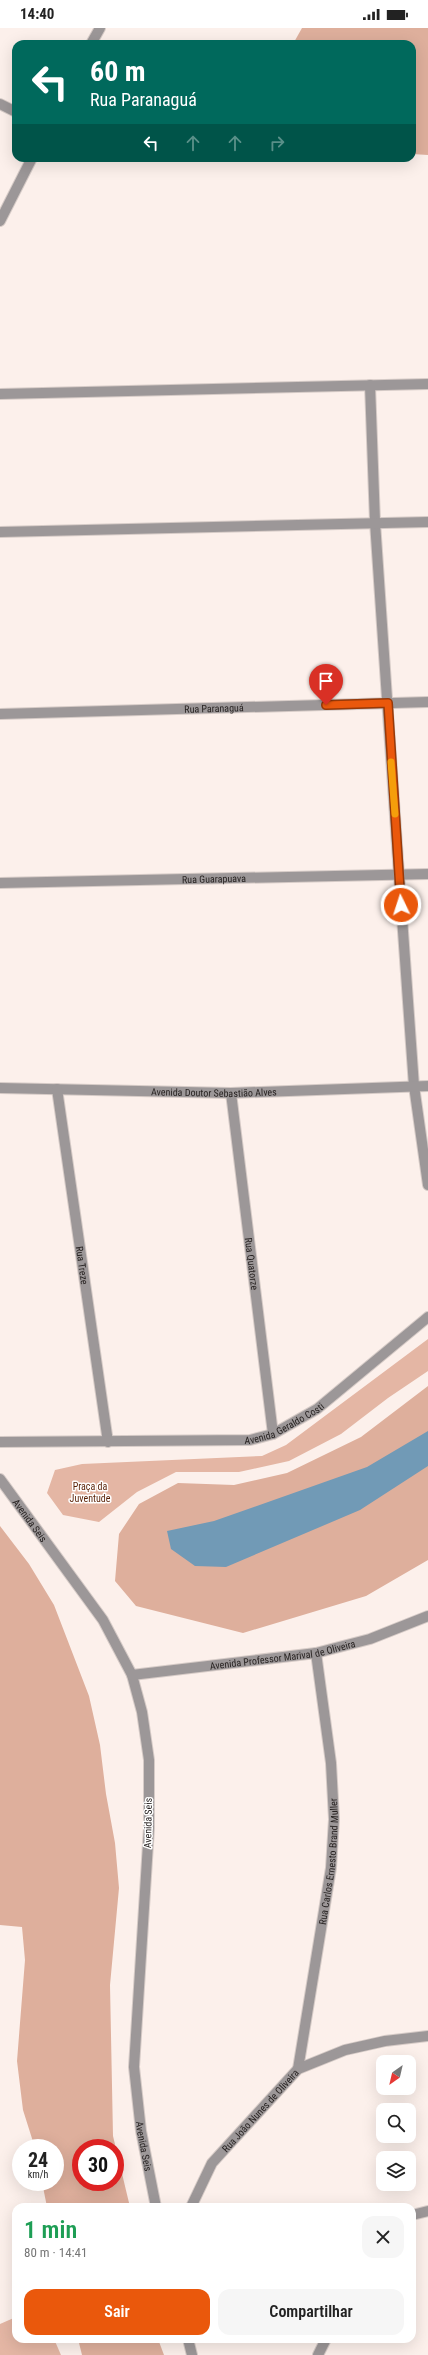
<!DOCTYPE html>
<html lang="pt">
<meta charset="utf-8">
<style>
:root{--surface:#fff;--page:#f6f6f6;--text:#222;--muted:#767676;--accent:#ea580c}
body{margin:0;font-family:"Roboto Condensed",sans-serif;background:var(--page);color:var(--text);height:100vh;display:flex;flex-direction:column;font-size:15px;white-space:nowrap}
*{box-sizing:border-box;margin:0}
p{font-size:13px;color:var(--muted)}
.icon{flex:none;width:22px;height:22px;fill:none;stroke:currentColor;stroke-width:2;stroke-linecap:round;stroke-linejoin:round}
.map{position:relative;flex:1;overflow:hidden}
.details{position:absolute;left:12px;top:2175px;width:404px;height:140px;display:flex;flex-direction:column;background:var(--surface);border-radius:12px;box-shadow:0 4px 16px #0002}
.details>*{flex:none}
.hud{position:absolute;left:12px;top:12px;width:404px;height:122px;border-radius:12px;box-shadow:0 4px 16px #0002;background:#00695c;color:#fff;overflow:hidden}
.needle{width:26px;rotate:214deg}
.buttons{position:absolute;left:376px;top:2027px;display:grid;gap:8px}
.buttons a{display:grid;place-items:center;width:40px;height:40px;border-radius:8px;background:var(--surface);box-shadow:0 4px 16px #0002;font-size:20px}
.speed{position:absolute;left:12px;top:2111px;display:flex;gap:8px;font-size:20px;font-weight:700;text-align:center}
.speed>*{display:grid;place-content:center;width:52px;height:52px;border-radius:50%;background:var(--surface);box-shadow:0 4px 16px #0002;line-height:1}
.speed small{font-size:10px;font-weight:400}
.speed .limit{border:6px solid #d22;background:#fff;color:#111}
.pin{position:absolute;display:grid;place-items:center;width:34px;height:34px;color:#fff;margin:-41px -17px;border-radius:50% 50% 50% 0;rotate:-45deg;box-shadow:0 0 4px #0007}
.pin .icon{rotate:45deg}
.me{position:absolute;width:44px;margin:-22px;rotate:356deg;stroke-linejoin:round;filter:drop-shadow(0 0 3px #0008)}
.turn{display:flex;align-items:center;gap:14px;height:84px;padding:0 12px;font-size:18px}
.turn .icon{width:52px;height:52px;stroke-width:2.5}
.turn b{display:block;font-size:28px;line-height:34px}
.lanes{display:flex;align-items:center;height:38px;padding:0 12px;background:#0003;justify-content:center;gap:20px;direction:ltr}
.lanes .off{opacity:.35}
.round{display:grid;place-items:center;flex:none;width:42px;height:42px;border-radius:12px;background:var(--page)}
.headline{display:flex;align-items:center;justify-content:space-between;height:68px;padding:0 12px}
h1{font-size:24px;font-weight:600;line-height:30px;color:#1e9e55}
.button{display:flex;gap:8px;margin-top:auto;padding:8px 12px}
.button a{flex:1;height:46px;border-radius:12px;background:var(--accent);color:#fff;font-size:16px;font-weight:600;line-height:46px;text-align:center}
.button a+a{background:var(--page);color:var(--text)}
.status{display:flex;justify-content:space-between;align-items:center;height:28px;padding:0 20px;background:var(--surface);direction:ltr}
.status svg{height:11px;fill:currentColor}
.map>svg:first-child{display:block}
.green{fill:#e4b6a4}
.forest{fill:#deaf9c;fill-rule:evenodd}
.water{fill:#719ab6}
.lines{fill:none;stroke-linecap:round;stroke-linejoin:round}
.minor-casing{stroke:#d6cbc7;stroke-width:12}
.minor{stroke:#9c9798;stroke-width:10}
.route-casing{stroke:#983908;stroke-width:10}
.route{stroke:#ea580c;stroke-width:7}
.slow{stroke:#f59e0b;stroke-width:7}
.labels{text-anchor:middle;dominant-baseline:central;stroke-width:3;stroke-linejoin:round;paint-order:stroke}
.street-label{font-size:10px;fill:#282322;stroke:#fff}
.park-label{font-size:10px;fill:#581f04;stroke:#fff}
</style>
<div class="status"><b>14:40</b><svg viewBox="0 0 49 12"><path d="M0 12V9h3v3zM5 12V6h3v6zM10 12V3h3v9zM15 12V0h3v12zM26 1h20v11H26zM47 4h2v5h-2z"/></svg></div>
<div class="map">
<svg width="428" height="2327" viewBox="0 0 428 2327">
<rect width="100%" height="100%" fill="#fcf0eb"/>
<path class="green" d="M428 1311V1343L388 1370 341 1406 289 1433 239 1444H176L137 1464 99 1494 63 1487 47 1465 55 1442 82 1436 262 1428 286 1417Z
M16 2289V2311H54L61 2327H0V2296Z"/>
<path class="forest" d="M302 0H428V127L412 126V16H293Z
M428 1358V1532L366 1568 243 1605 136 1578 115 1553 119 1506 139 1476 178 1455 234 1457 287 1445 361 1409Z
M0 1498 29 1536 54 1577 89 1668 100 1717 106 1766 115 1815 119 1860 110 1957 113 2108 130 2179H47L42 2154H55V2120H35L23 2082 17 2033 25 1932 22 1899 0 1897ZM81 2120H115V2154H81Z
M78 2311H158L164 2327H82Z"/>
<path class="water" d="M428 1403V1438L360 1482 226 1539 195 1538 171 1521 167 1503 214 1493 367 1439Z"/>
<g class="lines">
<g class="minor-casing">
<g id="minor">
<path d="M91 16 100 0"/>
<path d="M0 76 16 84"/>
<path d="M0 193 32 130"/>
<path d="M370 357 375 494 399 847 414 1058 428 1157"/>
<path d="M0 366 428 356"/>
<path d="M0 504 428 494"/>
<path id="s1" d="M0 686 428 674"/>
<path id="s2" d="M0 855 428 846"/>
<path id="s3" d="M0 1060 231 1065 428 1058"/>
<path id="s4" d="M57 1061 108 1414"/>
<path id="s5" d="M231 1065 273 1406"/>
<path id="s6" d="M0 1414 250 1412 273 1406 317 1381 428 1289"/>
<path id="s7" d="M0 1451 103 1592 132 1647 142 1684 149 1732V1800L134 2039 141 2103 156 2179"/>
<path id="s8" d="M132 1647 316 1625 370 1611 428 1588"/>
<path id="s9" d="M298 2041 331 1840 334 1791 331 1735 316 1625"/>
<path id="s10" d="M191 2179 212 2135 298 2041 345 2022 385 2013 428 2008"/>
<path d="M412 2187 428 2183"/>
<path d="M188 2311 192 2327"/>
<path d="M318 2327 326 2311"/>
</g>
</g>
<use href="#minor" class="minor"/>
</g>
<g class="lines">
<g class="route-casing">
<path id="route" d="M326 677 388 675 401 877"/>
</g>
<use href="#route" class="route"/>
<path class="slow" d="M391 734 395 786"/>
</g>
<g class="labels">
<g class="street-label">
<text stroke="none"><textPath href="#s1" startOffset="214">Rua Paranaguá</textPath></text>
<text stroke="none"><textPath href="#s2" startOffset="214">Rua Guarapuava</textPath></text>
<text stroke="none"><textPath href="#s3" startOffset="214">Avenida Doutor Sebastião Alves</textPath></text>
<text stroke="none"><textPath href="#s5" startOffset="172">Rua Quatorze</textPath></text>
<text stroke="none"><textPath href="#s4" startOffset="178">Rua Treze</textPath></text>
<text stroke="none"><textPath href="#s6" startOffset="288">Avenida Geraldo Costi</textPath></text>
<text stroke="none"><textPath href="#s7" startOffset="51">Avenida Seis</textPath></text>
<text stroke="none"><textPath href="#s8" startOffset="152">Avenida Professor Marival de Oliveira</textPath></text>
<text transform="translate(148 1795) rotate(-89)">Avenida Seis</text>
<text stroke="none"><textPath href="#s9" startOffset="210">Rua Carlos Ernesto Brand Muller</textPath></text>
<text stroke="none"><textPath href="#s10" startOffset="120">Rua João Nunes de Oliveira</textPath></text>
<text stroke="none"><textPath href="#s7" startOffset="711">Avenida Seis</textPath></text>
</g>
<g class="park-label">
<text x="90" y="1458">Praça da<tspan x="90" dy="12">Juventude</tspan></text>
</g>
</g>
</svg>
<div class="buttons">
<a><svg class="needle" viewBox="-14 -14 28 28"><path d="M0-13l5 13h-10z" fill="#e53935"/><path d="M0 13l5-13h-10z" fill="#767676"/></svg></a>
<a><svg class="icon" aria-label="search" viewBox="0 0 24 24"><circle cx="10" cy="10" r="6"/><path d="M15 15l6 6"/></svg></a>
<a><svg class="icon" aria-label="layers" viewBox="0 0 24 24"><path d="M12 4l9 5-9 5-9-5zM3 14l9 5 9-5"/></svg></a>
</div>
<div class="speed"><div>24<small>km/h</small></div><div class="limit">30</div></div>
<div class="pin" style="left:326px;top:677px;background:#d93025"><svg class="icon" aria-label="arrive" viewBox="0 0 24 24"><path d="M6 21V4h12l-3 4 3 4H6"/></svg></div>
<svg class="me" style="left:401px;top:877px" viewBox="-20 -20 40 40"><circle r="17" fill="#ea580c" stroke="#fff" stroke-width="3"/><path d="M0-11L8 9 0 5-8 9z" fill="#fff"/></svg>
<div class="hud">
<div class="turn"><svg class="icon" aria-label="left" viewBox="0 0 24 24"><path d="M17 20v-9H6M10 6l-5 5 5 5"/></svg><div><b>60 m</b>Rua Paranaguá</div></div>
<div class="lanes"><svg class="icon" aria-label="left" viewBox="0 0 24 24"><path d="M17 20v-9H6M10 6l-5 5 5 5"/></svg><svg class="icon off" aria-label="ahead" viewBox="0 0 24 24"><path d="M12 20V5M6 11l6-6 6 6"/></svg><svg class="icon off" aria-label="ahead" viewBox="0 0 24 24"><path d="M12 20V5M6 11l6-6 6 6"/></svg><svg class="icon off" aria-label="right" viewBox="0 0 24 24"><path d="M7 20v-9h11M14 6l5 5-5 5"/></svg></div>
</div>
<section class="details">
<div class="headline"><div><h1>1 min</h1><p>80 m · 14:41</p></div><a class="round"><svg class="icon" aria-label="close" viewBox="0 0 24 24"><path d="M6 6l12 12M18 6L6 18"/></svg></a></div>
<div class="button"><a>Sair</a><a>Compartilhar</a></div>
</section>
</div>
